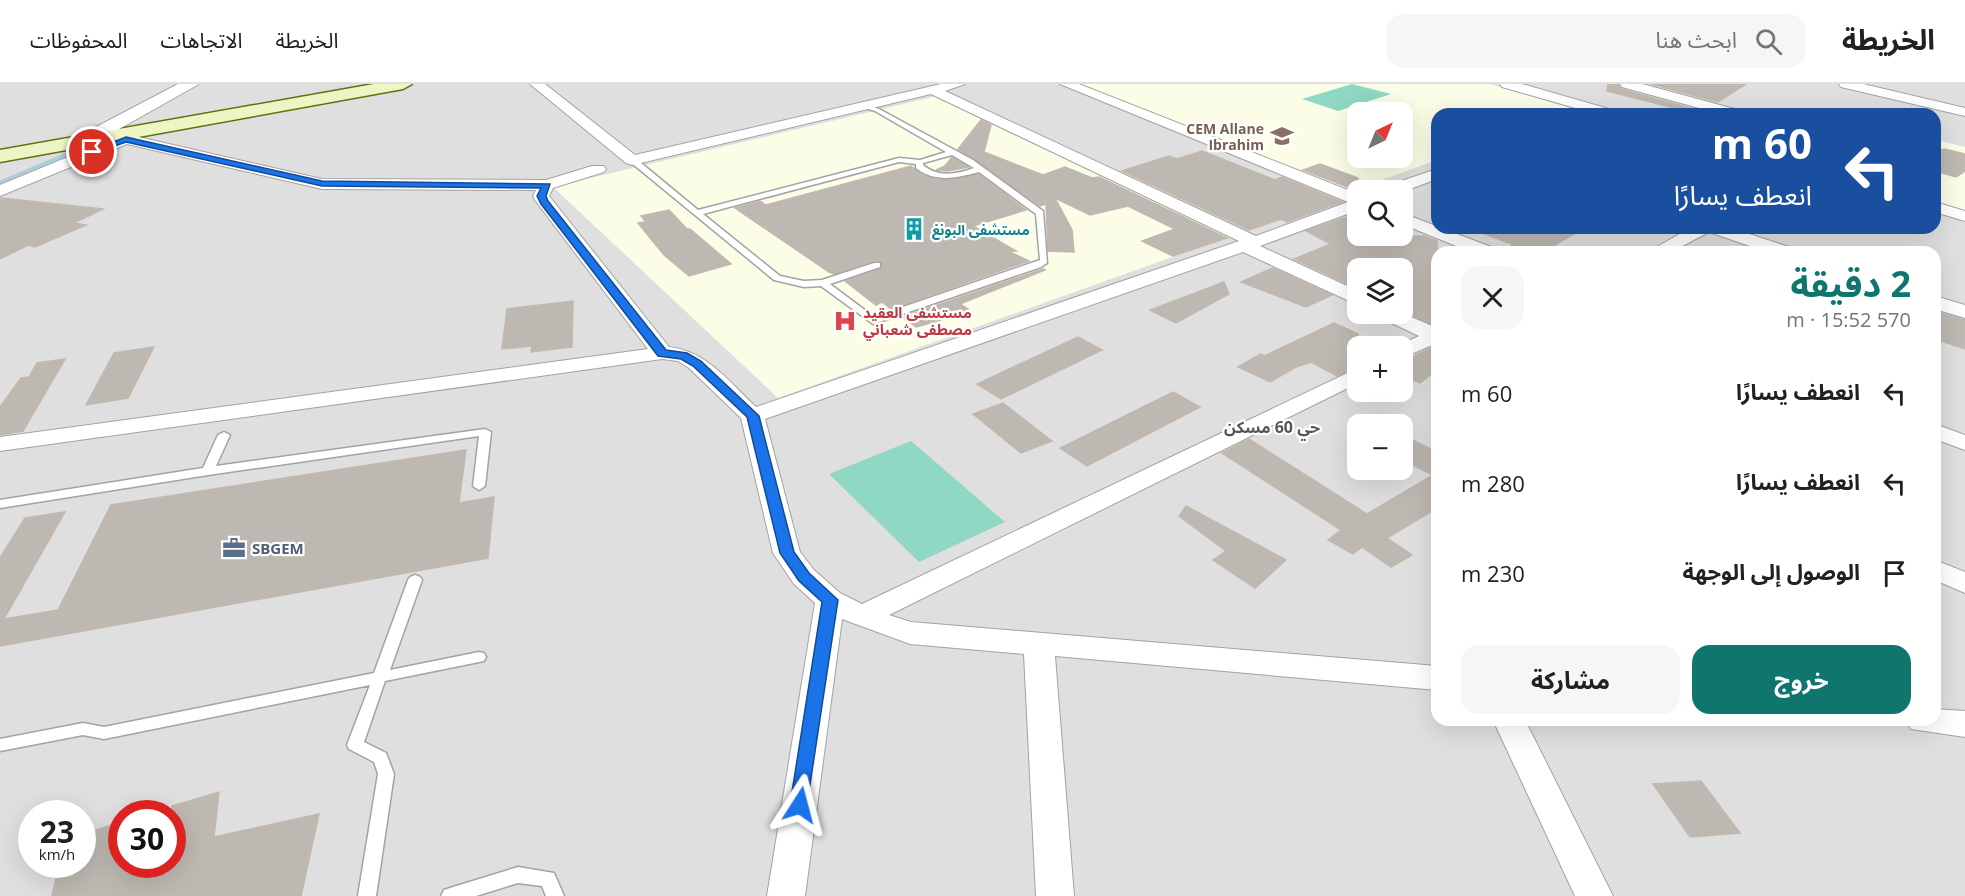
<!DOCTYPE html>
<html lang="ar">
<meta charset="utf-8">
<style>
:root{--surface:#fff;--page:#f6f6f6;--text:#202124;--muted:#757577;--line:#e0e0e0;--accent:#0f766e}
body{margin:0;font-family:"Open Sans","Noto Sans Arabic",sans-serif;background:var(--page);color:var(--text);direction:rtl;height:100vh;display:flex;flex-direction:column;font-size:22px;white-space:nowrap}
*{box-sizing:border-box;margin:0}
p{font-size:20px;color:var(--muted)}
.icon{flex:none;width:33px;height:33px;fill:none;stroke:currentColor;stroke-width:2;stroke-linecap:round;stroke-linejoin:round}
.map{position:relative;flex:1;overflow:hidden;direction:ltr}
.side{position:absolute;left:1431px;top:162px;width:510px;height:480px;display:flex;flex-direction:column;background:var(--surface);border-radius:18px;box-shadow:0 6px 24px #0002;direction:rtl}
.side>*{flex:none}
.hud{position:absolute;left:1431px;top:24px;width:510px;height:126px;border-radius:18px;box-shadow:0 6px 24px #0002;direction:rtl;background:#1a4fa0;color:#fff;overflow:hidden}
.needle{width:39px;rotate:43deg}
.tools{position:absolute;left:1347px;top:18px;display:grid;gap:12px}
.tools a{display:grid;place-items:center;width:66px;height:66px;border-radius:12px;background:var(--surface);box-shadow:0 6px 24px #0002;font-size:30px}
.speed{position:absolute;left:18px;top:716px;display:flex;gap:12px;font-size:30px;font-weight:700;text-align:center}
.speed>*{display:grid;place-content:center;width:78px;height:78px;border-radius:50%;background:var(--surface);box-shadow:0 6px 24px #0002;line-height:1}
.speed small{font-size:15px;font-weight:400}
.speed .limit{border:9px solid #d22;background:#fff;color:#111}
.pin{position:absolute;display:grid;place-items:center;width:51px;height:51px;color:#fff;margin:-26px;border:3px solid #fff;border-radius:50%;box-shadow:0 2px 6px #0007}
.me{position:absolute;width:66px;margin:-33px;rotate:9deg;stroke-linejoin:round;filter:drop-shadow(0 0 4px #0008)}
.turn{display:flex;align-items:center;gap:21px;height:126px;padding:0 30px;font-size:27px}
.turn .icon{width:78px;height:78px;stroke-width:2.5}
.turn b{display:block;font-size:42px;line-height:51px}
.round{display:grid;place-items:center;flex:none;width:63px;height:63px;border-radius:18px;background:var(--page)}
.head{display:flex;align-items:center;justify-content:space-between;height:102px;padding:0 30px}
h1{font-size:36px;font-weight:700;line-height:45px;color:var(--accent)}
.button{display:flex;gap:12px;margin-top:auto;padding:12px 30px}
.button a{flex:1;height:69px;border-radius:18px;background:var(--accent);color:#fff;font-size:24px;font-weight:700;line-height:69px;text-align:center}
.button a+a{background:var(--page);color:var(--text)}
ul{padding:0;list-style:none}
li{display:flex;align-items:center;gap:18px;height:90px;padding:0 30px}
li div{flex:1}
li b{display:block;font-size:22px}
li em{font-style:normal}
header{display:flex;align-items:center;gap:36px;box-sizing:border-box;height:84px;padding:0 30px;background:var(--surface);border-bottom:2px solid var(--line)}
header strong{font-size:28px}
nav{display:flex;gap:33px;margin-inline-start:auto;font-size:21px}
.search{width:420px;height:54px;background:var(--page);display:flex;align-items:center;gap:15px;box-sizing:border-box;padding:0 21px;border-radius:18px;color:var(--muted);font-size:22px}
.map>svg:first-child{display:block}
.residential{fill:#e0dfdf;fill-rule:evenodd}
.education{fill:#fbfde7;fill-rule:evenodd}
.pitch{fill:#8fd8c3}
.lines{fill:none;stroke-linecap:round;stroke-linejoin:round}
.stream{stroke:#aeccda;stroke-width:4.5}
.building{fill:#beb8b2;stroke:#c2b8ad;stroke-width:1.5}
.service-casing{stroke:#a3a3a3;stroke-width:3}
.minor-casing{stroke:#a3a3a3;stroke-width:2}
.tertiary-casing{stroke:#a3a3a3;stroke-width:2}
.secondary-casing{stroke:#5f720f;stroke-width:3}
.service{fill:#fff;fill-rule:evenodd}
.minor{fill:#fff;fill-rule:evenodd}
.tertiary{fill:#fff;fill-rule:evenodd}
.secondary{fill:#eef5c4;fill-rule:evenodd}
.route{fill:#1a73e8;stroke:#114b97;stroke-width:1.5}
.labels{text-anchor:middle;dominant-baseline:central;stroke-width:4.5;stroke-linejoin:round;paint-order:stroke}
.far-education-label{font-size:14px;font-weight:bold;fill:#785e54;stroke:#fff;text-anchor:end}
.far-culture-label{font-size:14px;font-weight:bold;fill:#0d838f;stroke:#fff;text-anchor:start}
.health-label{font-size:15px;font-weight:bold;fill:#be3a42;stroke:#fff;text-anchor:start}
.service-label{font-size:15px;font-weight:bold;fill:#4e5e75;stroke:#fff;text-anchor:start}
.neighbourhood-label{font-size:16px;font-weight:bold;fill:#555;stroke:#fff}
</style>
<header>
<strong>الخريطة</strong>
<div class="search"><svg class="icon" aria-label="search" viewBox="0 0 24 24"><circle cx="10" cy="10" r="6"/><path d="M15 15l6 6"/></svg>ابحث هنا</div>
<nav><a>الخريطة</a><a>الاتجاهات</a><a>المحفوظات</a></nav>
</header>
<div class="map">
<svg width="1965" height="812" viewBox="0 0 1965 812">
<rect width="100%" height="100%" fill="#f1efe9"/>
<path class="residential" d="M0 0H1965V812H0ZM1358 28H1402V74H1358ZM1437 30H1935V144H1437ZM1358 106H1402V152H1358ZM1437 168H1935V636H1437ZM1358 184H1402V230H1358ZM1358 262H1402V308H1358ZM1358 340H1402V386H1358ZM32 729H82V780H32ZM122 729H172V780H122Z"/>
<path class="education" d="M1076 0H1490L1578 26 1565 30H1437V76L1348 108ZM1358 28H1402V74H1358Z
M937 12 1231 152 778 314 553 103Z
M1937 56 1965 63V127L1935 119Z"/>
<path class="pitch" d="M1352 0 1391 10 1338 27 1302 15Z
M911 357 1005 438 919 478 829 390Z"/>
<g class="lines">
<path class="stream" d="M0 99 89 61"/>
</g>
<path class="building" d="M1608 0H1618L1621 5 1704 28 1682 26 1607 7Z
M1651 0H1746L1718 18Z
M981 36 991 41 984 68 1043 91 1065 83 1092 94 1099 93 1227 154 1173 172 1142 157 1175 145 1128 122 1090 131 1055 114 1072 146 1074 168 1048 167 1046 120 1040 122 958 65Z
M1944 65 1965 70V87L1956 93 1935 87V69Z
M1202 67 1275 96 1282 93 1342 118 1287 138 1281 135 1249 146 1122 87 1169 72 1177 75Z
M952 73 969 83 948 87 936 86 945 82Z
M1320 80 1358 94V107L1303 86Z
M911 82 922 91 938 96 979 90 1026 126 973 142 1016 167H1008L1029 177 891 225 882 218 876 221 845 197 881 185 882 177H873L834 190 829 188 735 124 760 117 766 121Z
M0 114H1L103 125 74 139 86 141 35 163 28 161 0 175Z
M669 126 687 145H690L731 180 689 192 664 171 638 139 646 138 641 132Z
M1358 129V142L1353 144H1358V152H1424L1437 157V242L1402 227V184H1381L1358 174V200L1352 202 1294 175 1331 160 1306 147Z
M1474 144H1585L1542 168H1510L1512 160 1474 146Z
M1273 184 1332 211 1306 223 1241 198Z
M1043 185 1045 186 960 220 968 225 941 236 916 243 902 233Z
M1224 198 1229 210 1176 239 1150 226Z
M573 217 572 263 531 268 532 262 502 265 507 225Z
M1935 227 1965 236V265L1935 255Z
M1334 239 1358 250V282L1337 292 1311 278 1296 283 1270 298 1238 283 1261 270 1264 272Z
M1078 253 1102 266 1001 315 977 300Z
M1437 261V286L1420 299 1402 292V278Z
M154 263 128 314 86 321 114 269Z
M65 275 23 347 0 351V323L21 294 29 293 37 279Z
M1173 308 1200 323 1087 382 1060 364Z
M1003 319 1052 357 1021 369 973 330Z
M1402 351 1437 368V424L1387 454 1412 471 1391 483 1362 463 1353 470 1328 456 1341 446 1222 369 1249 355 1367 430 1433 391 1402 376Z
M466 366 459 419 494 413 488 474 0 562V474L25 434 65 428 4 535 58 526 111 421Z
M1186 422 1286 476 1255 504 1213 476 1226 467 1179 432Z
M1701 697 1740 749 1690 753 1653 700Z
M219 708 214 753 319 730 301 812H52L59 780H82V750L122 738V780H172V722Z"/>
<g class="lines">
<g class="service-casing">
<path id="service" d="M864 20 879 25 973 76 1043 127 1047 179 1041 183 873 240 821 202 804 203 774 196 628 76 635 74 698 126 899 74 920 76 946 68 875 27 862 23V21ZM952 71 974 84C957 90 938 94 923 81V79ZM899 78 916 80V84C935 99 957 94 979 88L1036 130 1040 176 874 233 830 200 880 183V179H874L822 196 804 197 780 192 703 130Z
M485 345 491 348 485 402 479 406 473 402 479 352 208 391 0 424V416L203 384 218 351 224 348 230 351 216 382Z
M415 491 420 493 422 496 390 586 479 568 484 569 486 573 484 577 479 578 385 597 364 658 386 669 394 690 376 812H358L378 690 374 678 349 665 347 661 370 601 104 655 83 651 0 667V655L83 639 104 643 374 589 408 496 410 493Z
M518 783 554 789 564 812H546L542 802 518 799 476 812H441L444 806 450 804Z"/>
</g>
<g class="minor-casing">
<path id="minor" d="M530 0H545L635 71 941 0H965L945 7 1256 152 1348 118 1060 0H1079L1358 110V126L1260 162 1358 207V221L1243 168 765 335 800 468 814 486 840 509 862 520 1358 284V299L889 531 911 538 1437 582V606L1055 572 1074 812H1036L1024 570 910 560 842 535 805 812H767L815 519 794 500 773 469 741 334 689 284 678 277 662 275 0 367V353L648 265 535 116 533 112 536 106 322 105 127 60 0 112V101L119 52 122 47H132L134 52 322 95 546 96 592 82H604L606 85 604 88 553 104 549 112 669 263C707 267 729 298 756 323L1239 157 931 10 632 81 626 79Z
M1500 0H1522L1616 27 1618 30H1596L1502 3Z
M1620 0H1642L1742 27 1744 30H1721L1622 3Z
M1839 0H1863L1965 24V32L1841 3Z
M1437 85V95L1402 108 1384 106 1386 102Z
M1935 118 1965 127V137L1935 128Z
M1402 129 1494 164 1496 168H1471L1402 140Z
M1690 144H1731L1792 164 1794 168H1767L1709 148 1671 168H1648Z
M1935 212 1965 221V234L1935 225Z
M1402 229 1437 244V259L1402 274V262H1397L1419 252 1381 234 1378 230Z
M1935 340 1965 351V366L1935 355Z
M1935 476 1965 488V509L1935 496Z
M1935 625 1965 627V653L1911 645 1906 636H1935Z
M1493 636H1525L1613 812H1575Z"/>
</g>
<g class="tertiary-casing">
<path id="tertiary" d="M178 0H199L89 62H75L73 58 75 54Z"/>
</g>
<g class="secondary-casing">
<path id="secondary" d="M374 0H412L403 5 0 78V66Z"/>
</g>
<use href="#service" class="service"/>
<use href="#minor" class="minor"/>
<use href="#tertiary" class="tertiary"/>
<use href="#secondary" class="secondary"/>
</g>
<path class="route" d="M126 53 322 97 550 100 546 112 548 117 666 266 687 269 701 277 759 332 794 468 809 489 838 516 806 727 800 729 793 727 790 721 822 518 799 497 780 469 747 333 693 282 681 275 658 272 541 120 537 112 541 104 322 102 126 58 95 69 88 68Z"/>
<defs>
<g id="school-bare" transform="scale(1.8)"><path d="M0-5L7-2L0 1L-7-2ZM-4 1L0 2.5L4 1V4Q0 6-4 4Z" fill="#8d6e63" stroke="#fff" stroke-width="2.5" paint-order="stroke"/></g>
<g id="building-bare" transform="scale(1.8)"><path d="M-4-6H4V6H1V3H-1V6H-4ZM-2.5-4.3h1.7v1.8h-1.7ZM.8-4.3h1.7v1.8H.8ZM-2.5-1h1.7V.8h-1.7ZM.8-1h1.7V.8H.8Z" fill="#0f9aa8" stroke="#fff" stroke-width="2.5" paint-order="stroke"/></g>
<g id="hospital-bare" transform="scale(1.8)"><path d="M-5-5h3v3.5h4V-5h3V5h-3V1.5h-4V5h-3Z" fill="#e0444e" stroke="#fff" stroke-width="2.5" paint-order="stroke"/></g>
<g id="office-bare" transform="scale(1.8)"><path d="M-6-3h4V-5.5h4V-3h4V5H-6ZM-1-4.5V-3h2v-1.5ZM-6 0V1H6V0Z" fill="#5c6f8a" stroke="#fff" stroke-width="2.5" paint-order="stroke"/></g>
</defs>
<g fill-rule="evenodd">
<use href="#school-bare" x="1282" y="52"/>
<use href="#building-bare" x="914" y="145"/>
<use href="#hospital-bare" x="845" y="237"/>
<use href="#office-bare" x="234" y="464"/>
</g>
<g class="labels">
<g class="far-education-label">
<text x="1264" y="44">CEM Allane<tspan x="1264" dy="16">Ibrahim</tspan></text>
</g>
<g class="far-culture-label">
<text x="932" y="145">مستشفى البونغ</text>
</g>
<g class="health-label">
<text x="863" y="228">مستشفى العقيد<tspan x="863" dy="17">مصطفى شعباني</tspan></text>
</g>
<g class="service-label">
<text x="252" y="464">SBGEM</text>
</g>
<g class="neighbourhood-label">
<text x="1272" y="343">حي 60 مسكن</text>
</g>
</g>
</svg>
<div class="tools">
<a><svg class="needle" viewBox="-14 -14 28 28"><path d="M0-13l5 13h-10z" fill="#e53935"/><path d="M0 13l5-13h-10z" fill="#757577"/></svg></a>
<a><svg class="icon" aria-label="search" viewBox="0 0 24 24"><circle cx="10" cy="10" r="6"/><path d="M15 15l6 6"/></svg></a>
<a><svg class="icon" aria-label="layers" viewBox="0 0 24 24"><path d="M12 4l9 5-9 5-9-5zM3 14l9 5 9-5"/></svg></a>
<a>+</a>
<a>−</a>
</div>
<div class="speed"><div>23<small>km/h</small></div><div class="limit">30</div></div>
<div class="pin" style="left:92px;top:68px;background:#d93025"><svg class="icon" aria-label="arrive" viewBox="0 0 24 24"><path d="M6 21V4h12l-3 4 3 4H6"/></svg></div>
<svg class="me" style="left:800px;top:721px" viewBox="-20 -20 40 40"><path d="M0-17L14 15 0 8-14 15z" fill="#1a73e8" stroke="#fff" stroke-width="4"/></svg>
<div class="hud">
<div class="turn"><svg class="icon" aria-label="left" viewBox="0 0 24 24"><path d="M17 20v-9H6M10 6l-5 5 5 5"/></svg><div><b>60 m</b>انعطف يسارًا</div></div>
</div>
<section class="side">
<div class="head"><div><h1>2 دقيقة</h1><p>570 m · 15:52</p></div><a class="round"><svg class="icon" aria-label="close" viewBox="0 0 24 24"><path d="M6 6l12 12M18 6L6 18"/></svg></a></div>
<ul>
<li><svg class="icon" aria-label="left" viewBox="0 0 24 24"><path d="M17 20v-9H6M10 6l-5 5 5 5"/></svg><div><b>انعطف يسارًا</b></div><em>60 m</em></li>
<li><svg class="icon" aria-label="left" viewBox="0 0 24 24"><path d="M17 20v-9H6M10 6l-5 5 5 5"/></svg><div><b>انعطف يسارًا</b></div><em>280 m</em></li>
<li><svg class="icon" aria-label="arrive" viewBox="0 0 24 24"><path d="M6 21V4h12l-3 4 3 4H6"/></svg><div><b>الوصول إلى الوجهة</b></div><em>230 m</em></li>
</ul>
<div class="button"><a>خروج</a><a>مشاركة</a></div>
</section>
</div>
